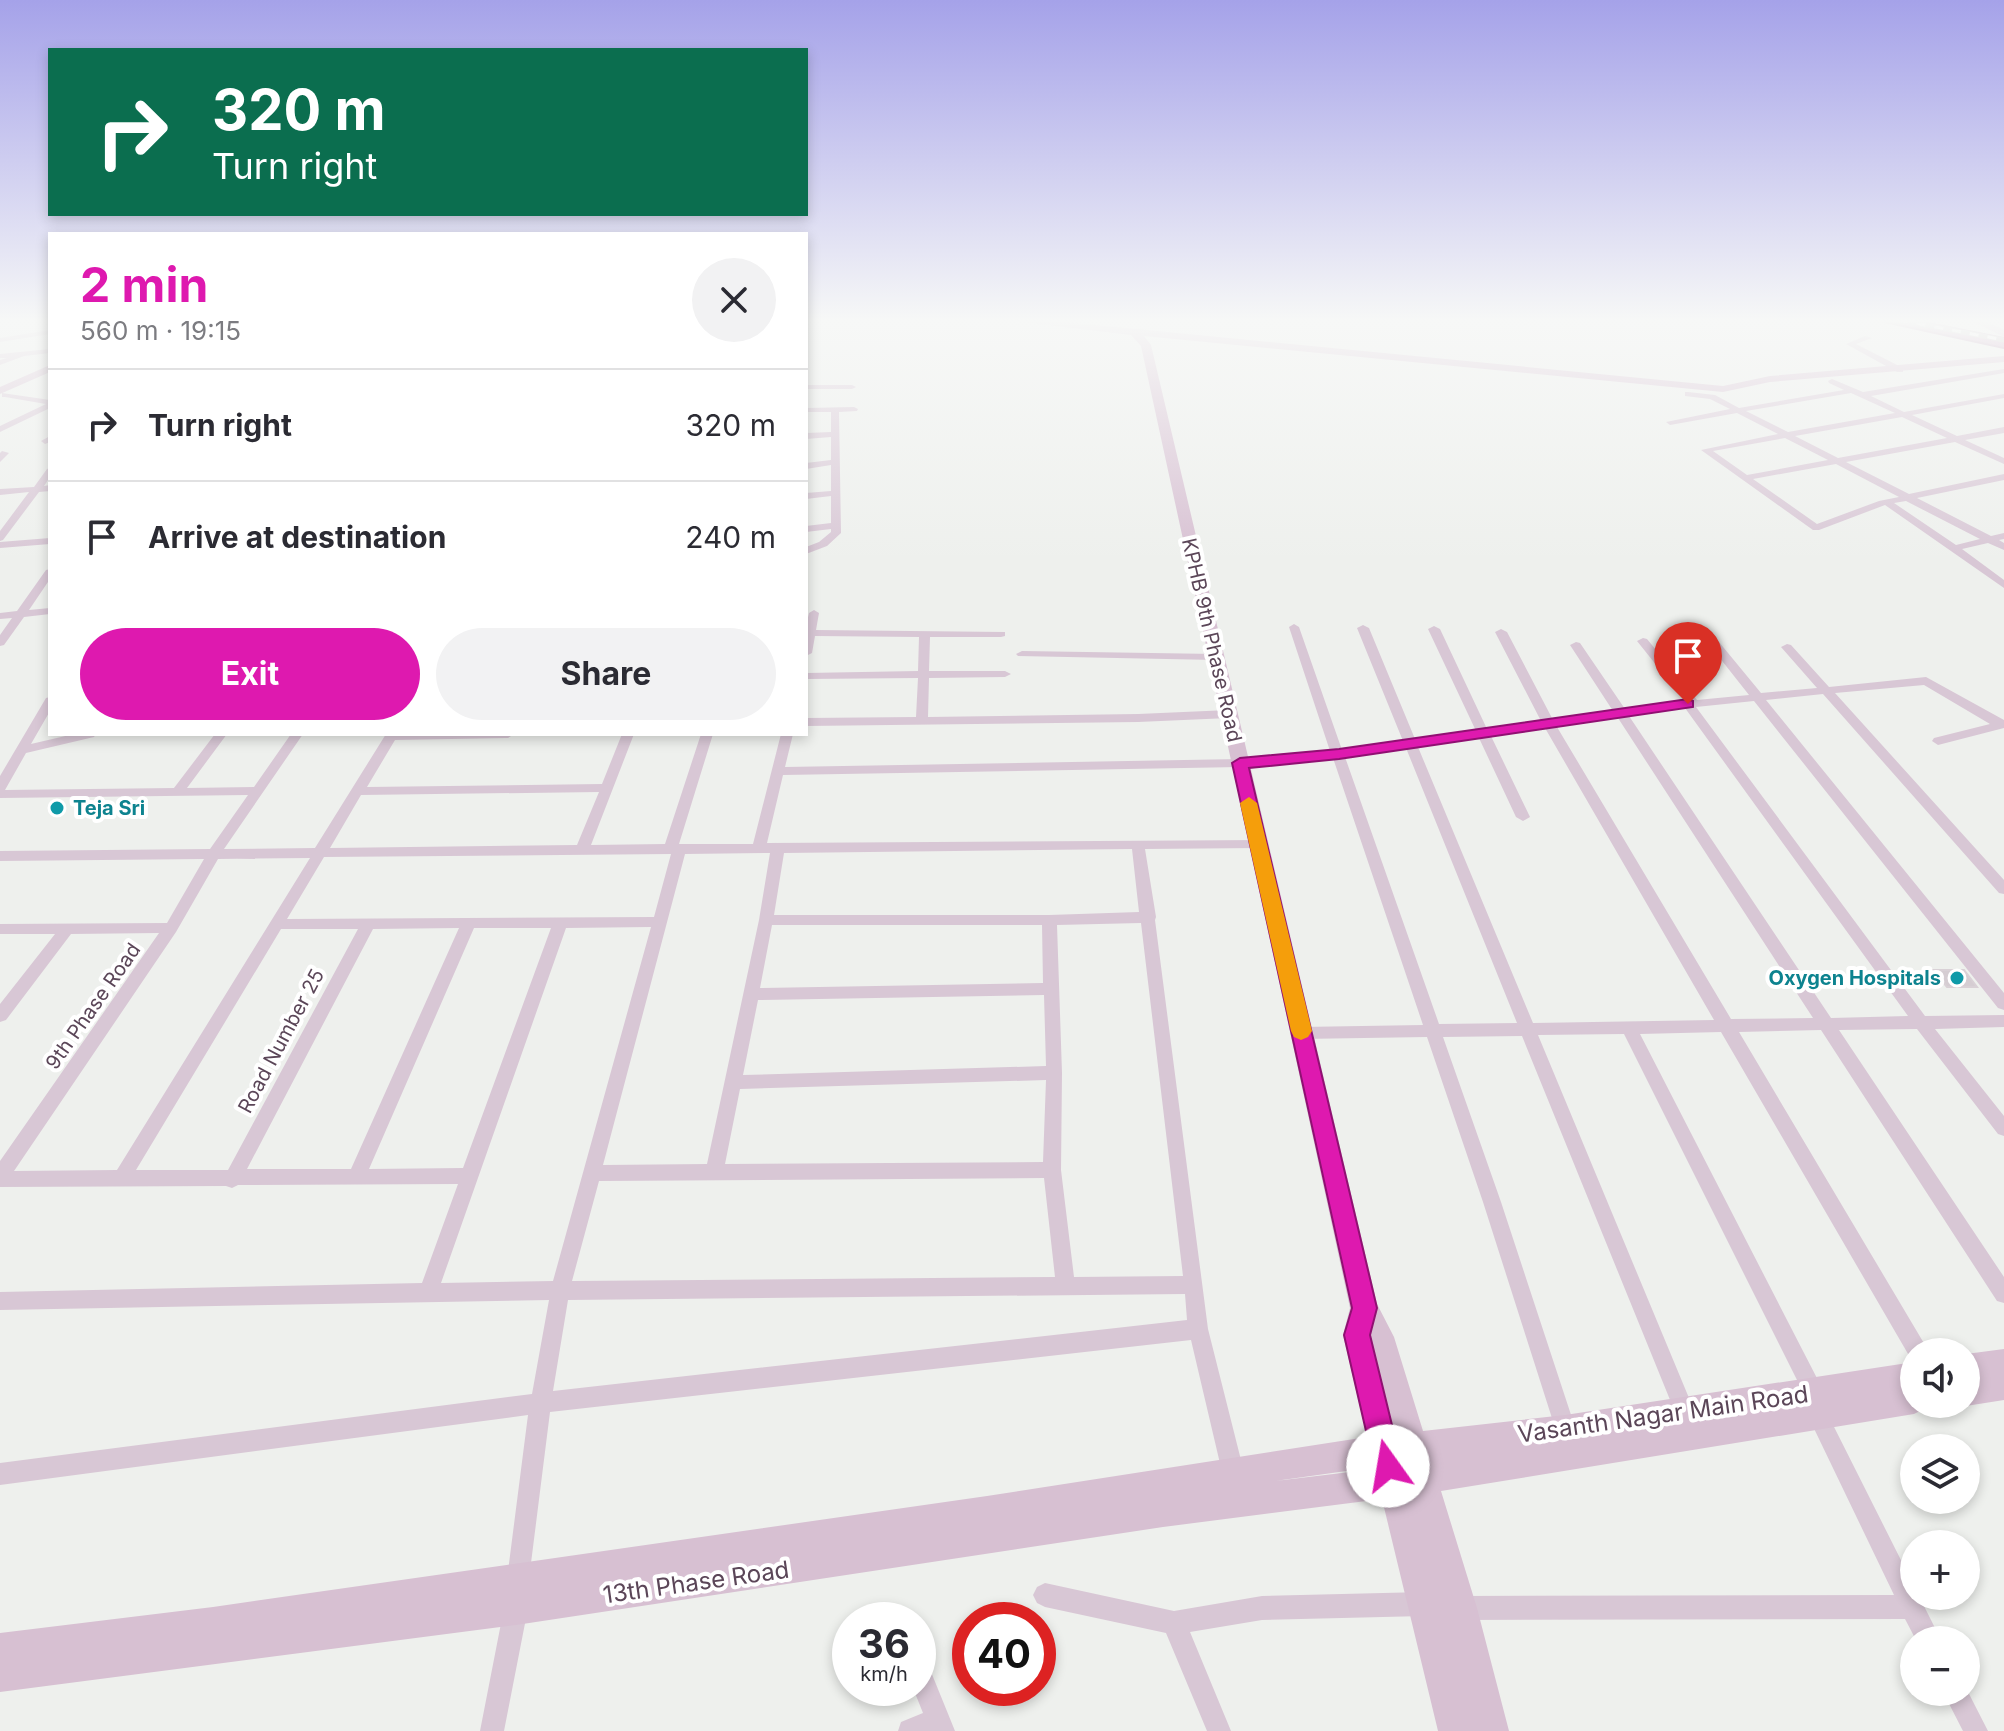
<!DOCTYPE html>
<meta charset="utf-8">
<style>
:root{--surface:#fff;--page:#f2f2f3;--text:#2b2b33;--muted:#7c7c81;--line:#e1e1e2;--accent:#de19af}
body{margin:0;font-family:Inter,sans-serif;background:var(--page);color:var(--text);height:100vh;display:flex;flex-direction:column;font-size:30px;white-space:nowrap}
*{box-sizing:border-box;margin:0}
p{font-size:26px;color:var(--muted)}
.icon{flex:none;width:44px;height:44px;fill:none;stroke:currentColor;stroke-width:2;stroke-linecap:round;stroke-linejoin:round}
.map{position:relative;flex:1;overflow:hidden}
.details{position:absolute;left:48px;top:232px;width:760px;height:504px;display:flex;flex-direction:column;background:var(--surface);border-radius:0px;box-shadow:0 4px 12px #0003}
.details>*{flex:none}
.hud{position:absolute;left:48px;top:48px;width:760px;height:168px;border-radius:0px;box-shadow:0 4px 12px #0003;background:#0b6e4f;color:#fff;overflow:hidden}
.controls{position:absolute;left:1900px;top:1338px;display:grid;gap:16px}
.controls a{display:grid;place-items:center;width:80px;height:80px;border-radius:50%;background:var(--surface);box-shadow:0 4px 12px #0003;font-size:40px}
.speed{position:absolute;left:832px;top:1602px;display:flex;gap:16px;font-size:40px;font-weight:700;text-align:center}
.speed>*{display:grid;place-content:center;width:104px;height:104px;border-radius:50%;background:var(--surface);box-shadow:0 4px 12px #0003;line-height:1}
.speed small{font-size:20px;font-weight:400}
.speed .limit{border:12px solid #d22;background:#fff;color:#111}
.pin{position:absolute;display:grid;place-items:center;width:68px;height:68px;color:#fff;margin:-82px -34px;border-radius:50% 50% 50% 0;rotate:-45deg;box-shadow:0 0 8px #0007}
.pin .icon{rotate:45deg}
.me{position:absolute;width:88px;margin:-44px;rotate:347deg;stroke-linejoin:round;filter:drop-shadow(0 0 6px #0008)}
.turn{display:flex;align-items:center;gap:28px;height:168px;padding:0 32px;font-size:36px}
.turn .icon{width:104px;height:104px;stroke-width:2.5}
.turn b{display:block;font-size:56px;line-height:68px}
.round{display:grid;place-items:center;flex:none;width:84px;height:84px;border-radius:42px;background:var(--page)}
.headline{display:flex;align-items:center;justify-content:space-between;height:136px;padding:0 32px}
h1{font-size:48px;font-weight:700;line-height:60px;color:var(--accent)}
.button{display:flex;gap:16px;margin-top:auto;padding:16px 32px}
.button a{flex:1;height:92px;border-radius:48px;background:var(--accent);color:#fff;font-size:32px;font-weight:700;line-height:92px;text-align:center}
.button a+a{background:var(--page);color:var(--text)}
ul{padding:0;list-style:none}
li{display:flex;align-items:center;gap:24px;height:112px;padding:0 32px;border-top:2px solid var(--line)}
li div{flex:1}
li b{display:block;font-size:30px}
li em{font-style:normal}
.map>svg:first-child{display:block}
.building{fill:#d5cdd2;stroke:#d9d1d6;stroke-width:2}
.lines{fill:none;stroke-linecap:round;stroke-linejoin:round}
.highway-casing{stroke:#a8709d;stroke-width:4}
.street{fill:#d8c7d5;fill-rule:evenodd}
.secondary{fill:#d7c0d2;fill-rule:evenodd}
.highway{fill:#bd85b2;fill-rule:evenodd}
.rail-casing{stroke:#b8afb5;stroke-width:5}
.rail{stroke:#fff;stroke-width:3;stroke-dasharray:9;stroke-linecap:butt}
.route{fill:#de19af;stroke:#901072;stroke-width:2}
.slow{fill:#f59e0b}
.culture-dot{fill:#0f9aa8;stroke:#fff;stroke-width:3}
.labels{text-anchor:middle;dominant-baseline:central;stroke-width:8;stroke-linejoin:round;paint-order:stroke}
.street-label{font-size:20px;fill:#5b4658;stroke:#fff}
.culture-label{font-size:20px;font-weight:bold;fill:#0d838f;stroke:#fff;text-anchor:start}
.near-street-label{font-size:24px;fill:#5b4658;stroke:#fff}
</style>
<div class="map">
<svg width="2004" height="1731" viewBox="0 0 2004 1731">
<rect width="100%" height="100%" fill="#eef0ed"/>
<path class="building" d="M1933 970H1964L1977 987H1947Z"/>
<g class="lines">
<g class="highway-casing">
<path id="highway" d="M1880 320H1908L2004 339V347Z"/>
</g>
<path class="street" d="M50 330V334L0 342V338Z
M1865 336 1872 338 1856 344 1903 368V372H1897L1846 344Z
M50 349V353L24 356 0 365V360L7 358H0V354Z
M2004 369V373L1871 396 1904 412 2004 394V398L1912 415 1957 436 2004 427V433L1965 440 2004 458V464L1955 442 1846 462 1909 494 2004 474V480L1917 498 1991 536 2004 533V539L1999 540 2004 543V550L1988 543 1962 549 2004 580V588L1885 505 1819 530H1813L1701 450 1778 434 1737 413 1670 425 1666 422 1730 409 1710 399 1685 396V392H1688L1715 395 1739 408 1844 390 1829 383 1828 381 1832 379 1863 392ZM1851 393 1895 413 1788 432 1746 411ZM1902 417 1947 438 1838 458 1795 436ZM1785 438 1828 460 1747 475 1713 451ZM1836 464 1899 497 1879 501 1817 524 1753 479ZM1906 501 1980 539 1956 545 1894 503Z
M806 385H852L856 387 852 389H806Z
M2 393 50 400V408L0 432V426L46 404 5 397H2Z
M854 407 858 409 857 411 839 412 841 533 827 546 806 554V547L819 542 831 532V529L806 532V526L831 523V496L806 499V493L831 491V465L806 469V463L831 460V437L806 439V433L831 432V412H806V408Z
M50 436V442L45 444 41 441Z
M2 451 9 453 0 462V453Z
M50 468V477L44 486 50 485V491L39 492 3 540 0 541V531L29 492 0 495V489L34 487 47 469Z
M50 538V544L0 548V542Z
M50 569V579L29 610 50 608V614L24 617 4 645 0 646V635L12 618 0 619V613L17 611 46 570Z
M814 610 819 613 816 630 1005 632V636L1001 637H930L929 671H1005L1011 674 1005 677 929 678 928 717 1138 714 1229 710 1235 714 1229 718 1138 722 806 726V718L916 717 918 678 806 679V673L918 671 919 637 815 636 812 653 806 656V626L809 613Z
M1294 624 1299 627 1342 750 1403 741 1357 628 1363 625 1369 628 1415 739 1476 731 1428 629 1434 626 1440 629 1487 729 1541 721 1495 632 1501 629 1507 632 1553 720 1613 711 1570 645 1576 642 1580 643 1625 709 1685 701 1637 641 1643 638 1647 639 1697 700 1749 695 1704 638 1710 635 1714 636 1761 693 1817 688 1781 647 1787 644 1791 645 1829 687 1926 677 2004 720V728L1938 745 1932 741 1934 738 1990 724 1924 685 1835 693 2004 880V894L1999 893 1823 694 1766 700 2004 993V1010L1998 1008 1754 701 1696 707 1925 1016 2004 1015V1027L1935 1029 2004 1116V1136L1998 1134 1917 1029 1839 1030 2004 1277V1303L1997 1301 1821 1030 1739 1032 1925 1345 1928 1352H1914V1360L1911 1359 1721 1032 1640 1034 1821 1386 1824 1393 1821 1400 1814 1403 1807 1400 1624 1034 1538 1035 1694 1410 1691 1417 1684 1420 1677 1417 1522 1036 1443 1037 1501 1202 1576 1430 1572 1437 1565 1441 1558 1437 1483 1202 1427 1037 1301 1039 1295 1038 1293 1033 1295 1028 1301 1027 1423 1025 1333 758 1240 767 783 775 767 843 1263 840 1265 843 1258 848 1145 849 1156 917 1155 920 1208 1329 1244 1472 1241 1480 1233 1483 1225 1480 1222 1472 1191 1340 550 1412 529 1579 526 1587 518 1590 510 1587 507 1579 528 1415 0 1485V1463L532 1394 549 1300 0 1310V1292L422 1283 458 1184 238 1185 232 1188 226 1186 0 1187V1161L159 933 71 934 6 1020 0 1022V1004L55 934H0V924L167 923 204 859 0 861V851L210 849 248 795 0 798V776L46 698 50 697V711L31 744 74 734H96L94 737 26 753 5 790 174 788 215 734H227L187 788 254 787 291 734H303L224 849 315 848 386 734H514L508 738 395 740 367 787 602 784 622 734H634L591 845 665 844 701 734H713L679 844H753L781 734H793L785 767 1240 759 1330 751 1289 627ZM1685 708 1908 1016 1831 1018 1629 716ZM1618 718 1813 1018 1731 1019 1557 727ZM1545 728 1714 1020 1533 1023 1418 747 1479 738 1516 817 1523 821 1530 817 1491 736ZM1406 748 1517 1023 1439 1024 1345 757ZM599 792 577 845 330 848 361 795ZM1132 849 1139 912 1049 915H774L784 853ZM770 853 759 920 707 1164 603 1165 685 854ZM671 854 654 917 287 919 324 857ZM310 858 117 1170 14 1171 176 932 218 859ZM1141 923 1183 1276 1074 1277 1061 1170 1062 1073 1057 925ZM772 925H1042L1043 983 760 988ZM651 927 553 1281 441 1283 566 928ZM459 928 351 1169H247L373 929ZM474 928H551L463 1168 369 1169ZM281 929H358L228 1170H136ZM1044 995 1046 1066 743 1075 758 1000ZM1046 1080 1043 1162 725 1164 740 1089ZM1044 1178 1055 1277 572 1281 599 1181ZM1185 1294 1187 1320 553 1391 568 1300Z
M1022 651 1216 654 1222 657 1216 660 1018 656 1016 654Z
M1817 1404 1824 1407 1914 1586V1596H1919L1941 1640H1916L1905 1619 1460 1620 1452 1616 1448 1608 1452 1600 1460 1596 1894 1595 1807 1414 1810 1407Z
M1045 1583 1174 1611 1262 1596 1424 1592 1432 1596 1436 1604 1432 1612 1424 1616 1262 1620 1190 1632 1231 1731H1207L1166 1633 1045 1607 1037 1603 1033 1595 1037 1587Z
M516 1596 524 1600 528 1608 504 1731H480L504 1608 508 1600Z
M918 1659 927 1662 955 1731H898L901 1722 923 1713 913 1688H918Z
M1966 1688 1988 1731H1963L1943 1692H1966Z"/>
<path class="secondary" d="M1005 320H1044L1723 386 1770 376 2004 356V362L1770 382 1723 392 1144 336 1151 345 1377 1304 1394 1337 1423 1431 1565 1415 1914 1362V1404H1927L1924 1409 1914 1414 1441 1491 1477 1608 1509 1731H1438L1382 1499 1163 1527 516 1625 0 1692V1633L213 1607 987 1496 1367 1437 1343 1335 1350 1308 1141 346 1131 335ZM1375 1467V1469L1275 1481Z
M1970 320H1984L2004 330V337Z
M50 365V372L0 394V387Z
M2004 1349V1400L1966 1406 1962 1404H1966V1354Z"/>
<use href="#highway" class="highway"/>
<g class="rail-casing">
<path id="rail" d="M1899 320 2004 340"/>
</g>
<use href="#rail" class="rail"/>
</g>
<linearGradient id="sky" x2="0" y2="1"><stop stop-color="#a5a2e9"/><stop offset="0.57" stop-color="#f7f8f7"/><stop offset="1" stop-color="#f7f8f7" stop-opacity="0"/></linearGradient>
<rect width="2004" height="563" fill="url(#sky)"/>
<path class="route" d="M1688 699 1693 701V707L1339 759 1249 768 1377 1308 1370 1335 1402 1466 1398 1476 1388 1480 1378 1476 1374 1466 1344 1335 1352 1308 1232 763 1240 758 1339 749Z"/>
<path class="slow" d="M1249 797 1257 803 1312 1031 1308 1037 1301 1040 1294 1037 1291 1031 1240 803Z"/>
<g class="culture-dot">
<circle cx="57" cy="808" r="8"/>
<circle cx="1957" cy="978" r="8"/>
</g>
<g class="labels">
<g class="street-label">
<text transform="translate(1212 640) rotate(77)">KPHB 9th Phase Road</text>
<text transform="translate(93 1006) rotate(-55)">9th Phase Road</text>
<text transform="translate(281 1041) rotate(-62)">Road Number 25</text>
</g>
<g class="culture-label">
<text x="73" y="808">Teja Sri</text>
<text x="1941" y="978" text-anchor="end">Oxygen Hospitals</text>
</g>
<g class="near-street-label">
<text transform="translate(1663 1414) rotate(-8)">Vasanth Nagar Main Road</text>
<text transform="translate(696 1582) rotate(-8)">13th Phase Road</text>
</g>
</g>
</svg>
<div class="controls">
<a><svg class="icon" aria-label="sound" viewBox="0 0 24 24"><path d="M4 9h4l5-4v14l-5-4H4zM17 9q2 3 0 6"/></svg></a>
<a><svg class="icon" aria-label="layers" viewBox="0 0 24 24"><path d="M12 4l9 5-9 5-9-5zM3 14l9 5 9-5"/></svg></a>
<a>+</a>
<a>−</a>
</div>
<div class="speed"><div>36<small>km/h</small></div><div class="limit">40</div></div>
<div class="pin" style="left:1688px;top:704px;background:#d93025"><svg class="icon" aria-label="arrive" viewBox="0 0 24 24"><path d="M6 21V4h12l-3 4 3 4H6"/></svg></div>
<svg class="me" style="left:1388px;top:1466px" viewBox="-20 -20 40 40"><circle r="19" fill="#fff"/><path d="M0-13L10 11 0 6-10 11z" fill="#de19af"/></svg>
<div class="hud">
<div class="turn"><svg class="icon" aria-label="right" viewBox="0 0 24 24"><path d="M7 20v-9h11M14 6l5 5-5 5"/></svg><div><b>320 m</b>Turn right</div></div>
</div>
<section class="details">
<div class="headline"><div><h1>2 min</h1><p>560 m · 19:15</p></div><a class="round"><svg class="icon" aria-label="close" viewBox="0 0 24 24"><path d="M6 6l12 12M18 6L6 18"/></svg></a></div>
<ul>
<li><svg class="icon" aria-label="right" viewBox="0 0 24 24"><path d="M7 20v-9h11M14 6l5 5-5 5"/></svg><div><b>Turn right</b></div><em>320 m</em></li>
<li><svg class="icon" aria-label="arrive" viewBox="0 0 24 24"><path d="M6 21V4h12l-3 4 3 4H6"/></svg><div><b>Arrive at destination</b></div><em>240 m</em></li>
</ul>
<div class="button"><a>Exit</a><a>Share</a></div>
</section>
</div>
